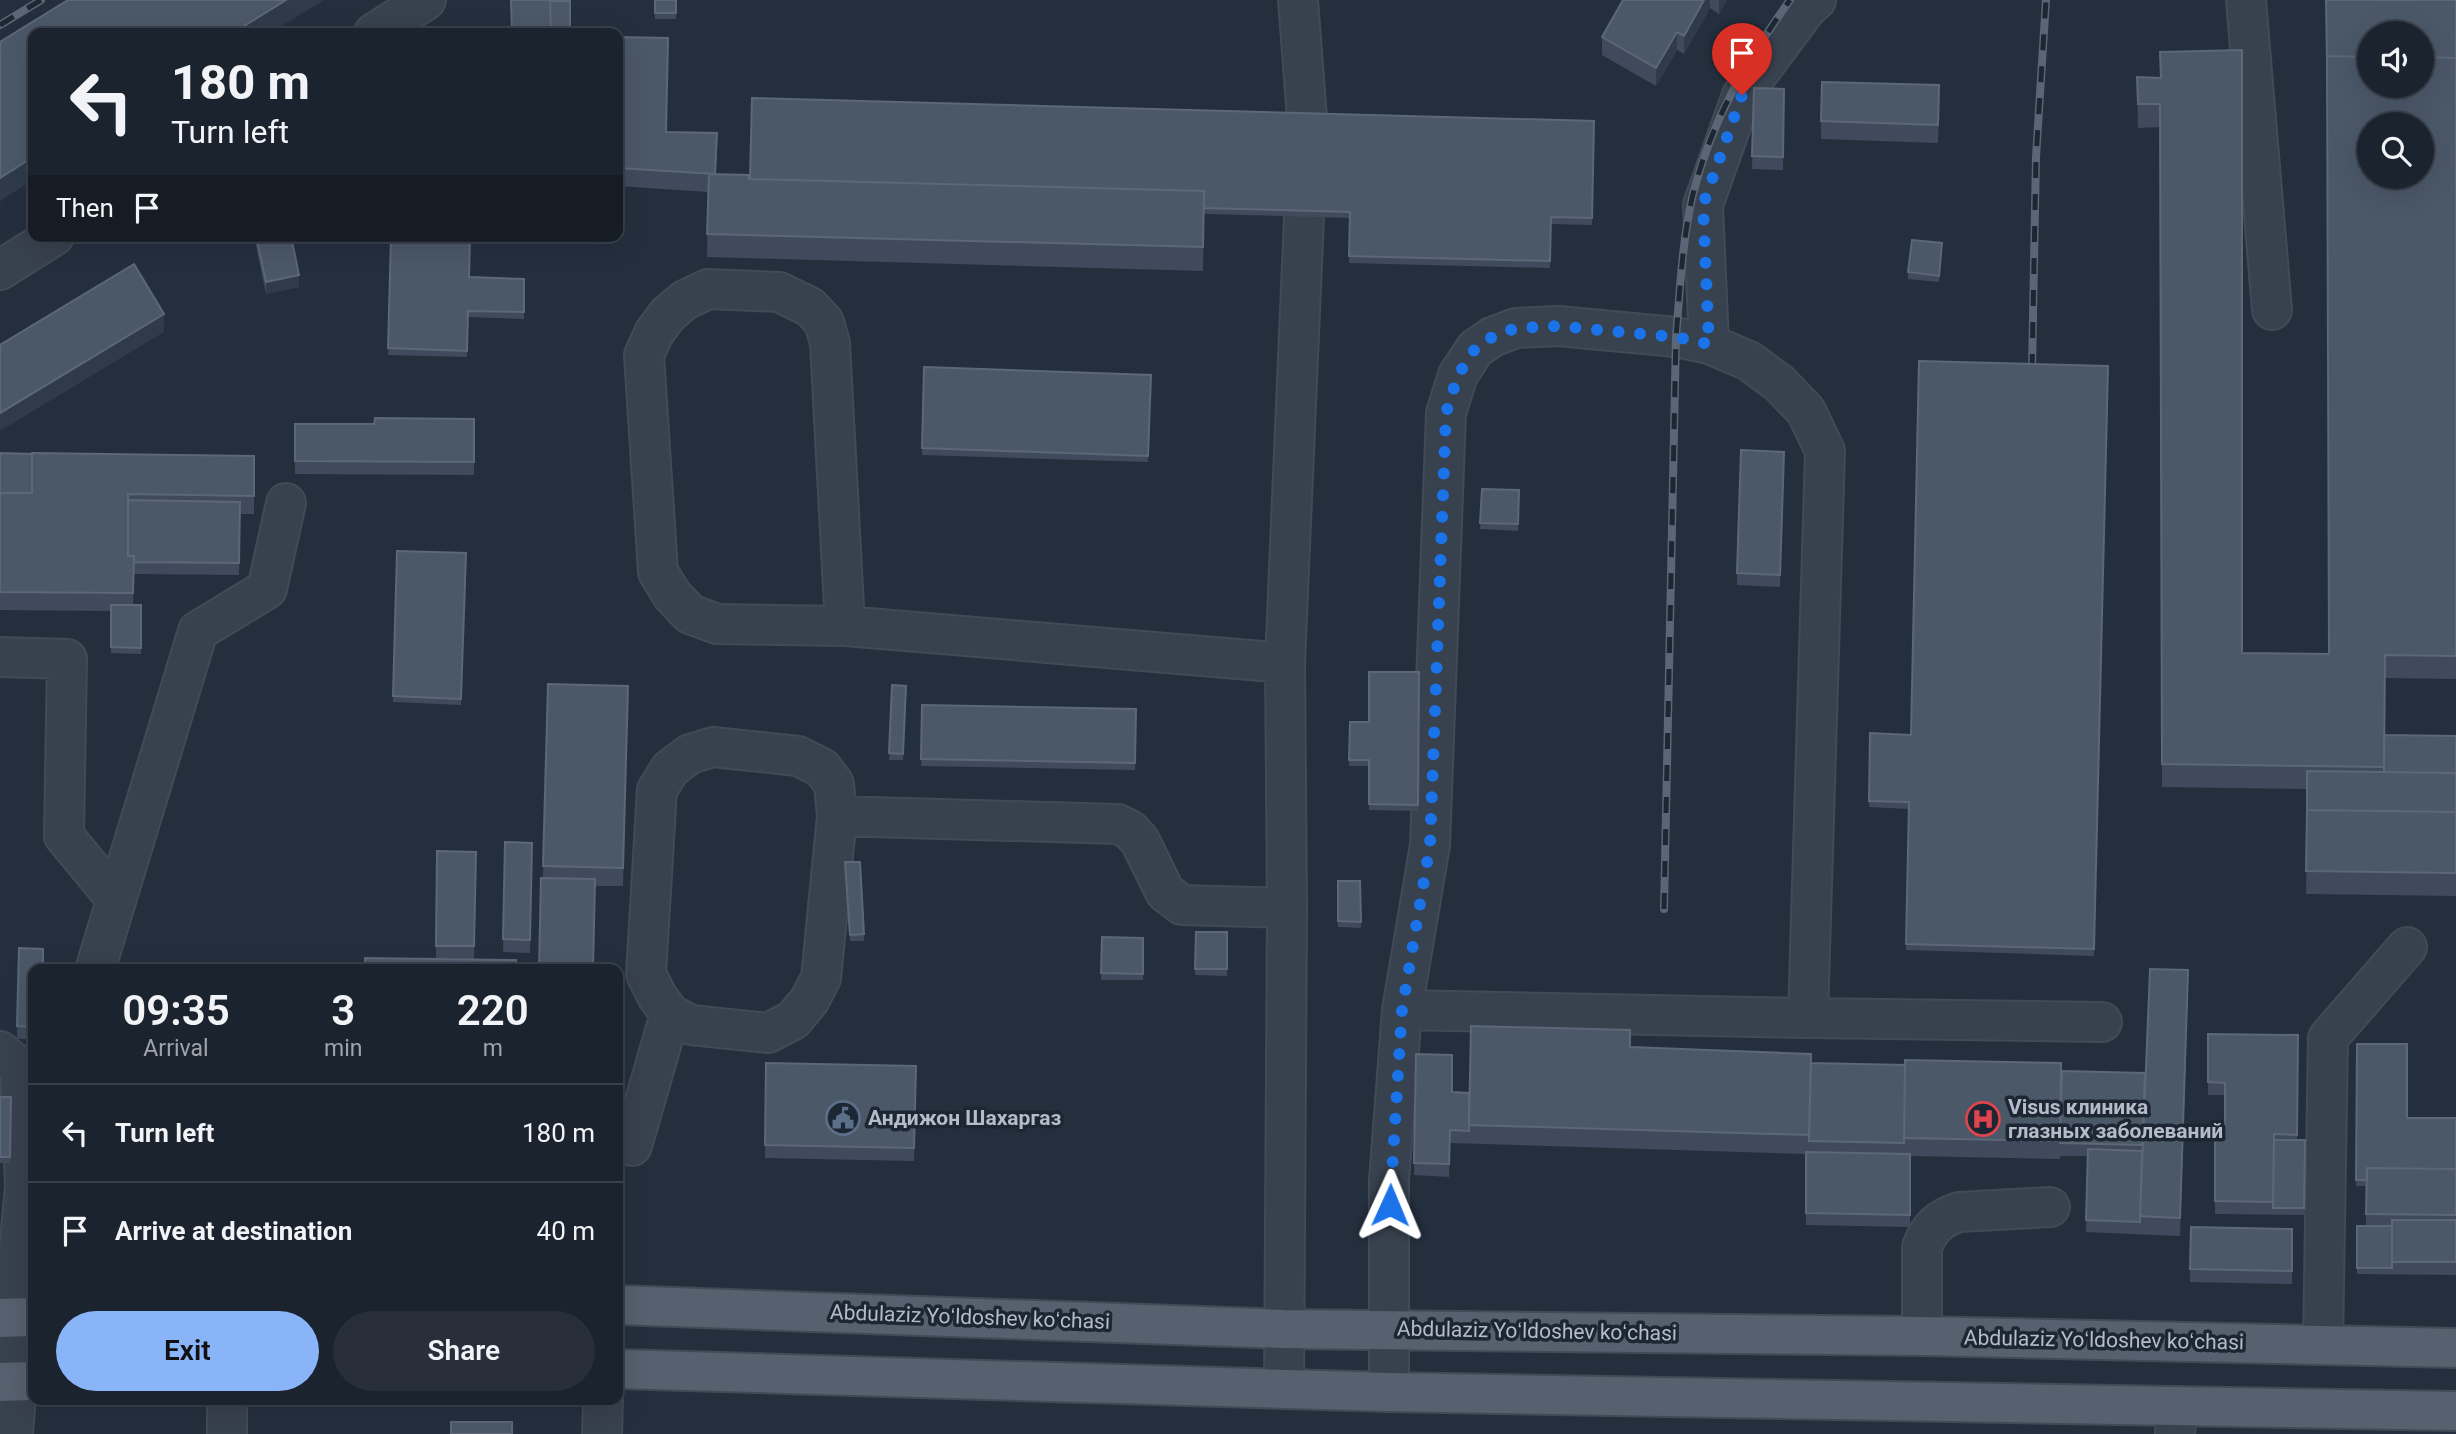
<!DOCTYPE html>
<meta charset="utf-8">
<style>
:root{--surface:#1b232e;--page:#282f3a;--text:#f1f3f6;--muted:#a0a4aa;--line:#39404a;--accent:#8ab4f8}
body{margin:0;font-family:Roboto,sans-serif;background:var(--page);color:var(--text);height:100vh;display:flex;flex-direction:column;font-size:26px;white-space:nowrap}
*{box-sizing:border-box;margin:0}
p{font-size:23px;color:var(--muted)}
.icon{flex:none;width:38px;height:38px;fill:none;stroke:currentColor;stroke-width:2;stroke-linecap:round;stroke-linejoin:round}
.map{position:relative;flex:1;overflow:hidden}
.drawer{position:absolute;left:28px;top:964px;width:595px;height:441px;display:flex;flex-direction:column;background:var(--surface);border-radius:14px;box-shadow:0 7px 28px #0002,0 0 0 2px var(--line)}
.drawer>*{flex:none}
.hud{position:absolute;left:28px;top:28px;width:595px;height:214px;border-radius:14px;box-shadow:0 7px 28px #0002,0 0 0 2px var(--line);background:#1b232e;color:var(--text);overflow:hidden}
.buttons{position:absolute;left:2357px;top:21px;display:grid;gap:14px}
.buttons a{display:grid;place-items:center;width:77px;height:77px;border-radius:50%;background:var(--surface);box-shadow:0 7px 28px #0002,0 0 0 2px var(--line);font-size:35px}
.pin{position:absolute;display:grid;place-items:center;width:60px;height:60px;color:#fff;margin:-72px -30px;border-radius:50% 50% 50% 0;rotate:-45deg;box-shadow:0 0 7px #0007}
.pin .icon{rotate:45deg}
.me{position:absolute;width:77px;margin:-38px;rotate:1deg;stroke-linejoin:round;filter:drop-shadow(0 0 5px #0008)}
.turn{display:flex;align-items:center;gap:24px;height:147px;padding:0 28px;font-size:32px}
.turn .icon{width:91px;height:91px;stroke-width:2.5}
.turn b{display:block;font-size:49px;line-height:60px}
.then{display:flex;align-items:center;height:66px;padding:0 28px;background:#0003;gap:14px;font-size:26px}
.eta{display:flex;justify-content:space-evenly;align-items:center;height:119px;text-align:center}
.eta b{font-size:42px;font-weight:600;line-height:49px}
.primary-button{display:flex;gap:14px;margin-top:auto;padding:14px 28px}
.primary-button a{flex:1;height:80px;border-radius:42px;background:var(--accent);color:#111;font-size:28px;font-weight:600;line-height:80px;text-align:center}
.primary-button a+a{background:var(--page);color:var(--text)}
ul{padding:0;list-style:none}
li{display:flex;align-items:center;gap:21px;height:98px;padding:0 28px;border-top:2px solid var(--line)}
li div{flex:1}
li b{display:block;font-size:26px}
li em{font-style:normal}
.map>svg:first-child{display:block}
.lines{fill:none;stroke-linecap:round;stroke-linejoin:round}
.minor-casing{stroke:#414a57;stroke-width:42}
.major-casing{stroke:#414a57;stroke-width:42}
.minor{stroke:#38414e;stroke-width:38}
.major{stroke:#56606e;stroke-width:38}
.rail-casing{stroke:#5a6575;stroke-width:8}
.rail{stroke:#1d2633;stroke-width:5;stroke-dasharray:16;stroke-linecap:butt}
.wall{fill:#3f4b5c}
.shaded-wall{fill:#2f3b4b}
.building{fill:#4b5868;stroke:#5c6777;stroke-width:2;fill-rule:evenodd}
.route{stroke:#1a73e8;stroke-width:12;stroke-dasharray:0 21.6}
.labels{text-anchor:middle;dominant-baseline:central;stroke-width:7;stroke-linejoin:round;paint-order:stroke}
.poi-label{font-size:21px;font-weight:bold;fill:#b4bcc9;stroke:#1d2633;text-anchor:start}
.street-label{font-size:21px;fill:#b4bcc9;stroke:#1d2633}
</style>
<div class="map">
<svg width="2456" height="1434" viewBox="0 0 2456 1434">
<rect width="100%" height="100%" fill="#242f3e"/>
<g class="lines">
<g class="minor-casing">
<path id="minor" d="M1298 0 1307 119
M2246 0 2272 310
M374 33 426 0
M0 270 54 236
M1709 344 1703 205 1742 95 1807 8 1816 0
M845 626 830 343 824 322 810 307 779 292 708 289 685 300 668 314 654 333 644 355 658 572 672 595 690 614 717 624 845 626 1285 663
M0 657 67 659 64 836 116 899
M837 816 834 784 822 768 798 756 713 747 690 754 670 769 657 790 646 974 657 996 670 1014 691 1025 768 1033 793 1020 809 1001 821 978 837 816 1118 824 1130 830 1140 841 1165 892 1182 905 1287 908
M95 970 198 631 267 589 286 503
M1808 1018 2102 1022
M0 1051 20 1068 25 1186
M632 1146 670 1014
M1922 1336V1247C1929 1228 1940 1218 1959 1212L2050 1207
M2323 1345 2328 1038 2407 947
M1284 1388 1287 908 1285 663 1304 217
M1389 1392V1180L1402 1010 1430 845 1446 413 1458 375 1475 349 1492 337 1516 328 1558 326 1676 337 1709 344 1749 361 1779 383 1806 411 1825 451 1808 1018 1402 1010
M227 1400V1434
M13 1434 17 1382 13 1318 25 1186 33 1181
M602 1434 603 1400
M2175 1434 2177 1406"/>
</g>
<g class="major-casing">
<path id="major" d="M618 1305 1283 1329 1922 1336 2456 1348
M0 1318 33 1317
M618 1369 1389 1392 2456 1411
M0 1382 33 1381"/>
</g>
<use href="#minor" class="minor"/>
<use href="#major" class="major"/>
<g class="rail-casing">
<path id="rail" d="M0 25 41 0
M2032 370 2036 157 2046 0
M1664 909 1676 337C1680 290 1682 241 1693 194 1712 119 1746 62 1790 0"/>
</g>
<use href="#rail" class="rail"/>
</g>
<path class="wall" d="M655 0H676V19H655Z
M1623 0H1727L1719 14 1710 8 1684 54 1677 50 1656 86 1602 55V37Z
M2456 0V679L2385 678 2384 735 2456 736V896L2306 894 2307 789 2162 787 2160 127 2138 128 2137 77 2160 78V52L2242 653 2329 654Z
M618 37 667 132 717 151 716 174 749 175 1594 121 1592 225 1551 224 1550 268 1349 263 1350 218 1204 214 1203 271 707 257 708 192 618 186Z
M1754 88 1784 89 1783 170 1752 169Z
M1939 104 1938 143 1821 139V121Z
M254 236H291L299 287 266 294Z
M391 236 470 277 524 279V319L468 317 467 357 388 355Z
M1942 249 1939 282 1908 279V272Z
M2108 366 2094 956 1906 950 1909 809 1869 807V801L1911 735Z
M924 367 1151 375 1148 462 922 455Z
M474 419V475L295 474V424H374Z
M0 453 254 456V514H240L239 575 134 574 133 605H141V654L111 653V611L0 610Z
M1784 464 1780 587 1737 585V573Z
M1482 489 1519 490 1518 531 1480 529Z
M397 551 466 553 461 705 393 702Z
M1419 672 1418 811 1369 810V766H1349L1350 722H1369Z
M548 684 628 686 623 886H595L543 878Z
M892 685 906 686 903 760H889Z
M922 705 1136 709 1135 770 921 766Z
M505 842 532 843 530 953 503 952Z
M437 851 476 852 474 959 436 958Z
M845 869 864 934V941H850Z
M1338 881H1360L1361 928 1338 927Z
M1196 932H1227V976L1195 975Z
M1102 937 1143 938V980H1101Z
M19 948 33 970V1039H17Z
M2188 988 2180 1236 2086 1232 2088 1156H2060V1154V1159L1910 1156V1227L1806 1225V1154L1450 1143 1449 1177 1414 1175 1416 1054 1452 1092 1469 1093 1630 1047 1811 1063 2061 1080 2145 1073Z
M2208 1034 2298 1035 2297 1140H2305L2304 1215 2215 1214V1134H2225V1095H2208Z
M2357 1044 2407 1118H2456V1275L2357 1274V1226H2366V1186H2356Z
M766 1063 916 1066 914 1161 765 1158Z
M0 1097H11L10 1163H0Z
M2191 1227 2292 1229V1284L2190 1282Z"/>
<path class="shaded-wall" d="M286 0H324L270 33H233Z
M1704 0H1710V8L1684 54V36Z
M1719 0H1727L1719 14Z
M1677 32V50L1656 86V68Z
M717 133V151L715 193V174Z
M33 157V180L0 201V178Z
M299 275V287L266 294V282Z
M164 314V332L0 431V413Z
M2188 970V988L2180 1236V1218Z"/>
<path class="building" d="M68 0H286L233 33H33V157L0 178V42Z
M511 0H550L551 33H512Z
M655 0H676V13H655Z
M1623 0H1704L1684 36 1677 32 1656 68 1602 37Z
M2326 0H2456V58L2422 57V33H2370V57L2327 56V61Z
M550 1H570V32L551 33Z
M618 37 668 38 666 132 717 133 715 174 618 168Z
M2242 50V653L2329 654 2327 56 2370 57V86H2422V57L2456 58V656L2385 655 2384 767 2162 764 2160 104H2138L2137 77 2161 78 2160 52ZM2370 124H2422V177H2370Z
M1822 82 1939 85 1938 125 1821 121Z
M1754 88 1784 89 1783 157 1752 156Z
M752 98 1594 121 1592 218 1551 217 1550 261 1349 256 1350 212 1204 208V191L750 179Z
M709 174 749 175V179L1204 191 1203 247 707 234Z
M256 236H291L299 275 266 282Z
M391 236 470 238 469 277 524 279V312L468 311 467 351 388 348Z
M1912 240 1942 243 1939 276 1908 272Z
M134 264 164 314 0 413V345Z
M1919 361 2108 366 2094 949 1906 944 1909 802 1869 801 1870 733 1911 735Z
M924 367 1151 375 1148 456 922 448Z
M375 418 474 419V462L295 461V424H374Z
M1741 450 1784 452 1780 575 1737 573Z
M0 453 32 454V493H0Z
M32 453 254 456V496L128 494V556H134L133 593 0 592V493H32Z
M1482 489 1519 490 1518 524 1480 523Z
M128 500 240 502 239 563 134 562V556H128Z
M397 551 466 553 461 699 393 696Z
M111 605H141V648L111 647Z
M1369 672H1419L1418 805 1369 804V760H1349L1350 722H1369Z
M548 684 628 686 623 868 543 866Z
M892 685 906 686 903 754 889 753Z
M922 705 1136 709 1135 763 921 759Z
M2384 735 2456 736V773L2384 772Z
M2307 771 2456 773V812L2307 810Z
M2307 810 2456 812V873L2306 871Z
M505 842 532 843 530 940 503 939Z
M437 851 476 852 474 946H436Z
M845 862H860L864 934 850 935Z
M541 878 595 879 593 970H539Z
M1338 881H1360L1361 922 1338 921Z
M1196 932H1227V969H1195Z
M1102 937 1143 938V974L1101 973Z
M19 948 43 949V970H33V1027L17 1026Z
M365 958 516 960V970H365Z
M2150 969 2188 970 2180 1218 2140 1216Z
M1471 1026 1630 1030V1047L1811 1054 1809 1135 1469 1125Z
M2208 1034 2298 1035 2297 1135 2274 1134 2273 1202 2215 1201V1134H2225V1083L2208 1082Z
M2357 1044H2407V1118H2456V1169L2367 1168V1180H2356Z
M1416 1054 1452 1055V1092L1469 1093V1131L1450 1130 1449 1164 1414 1163Z
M1905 1060 2061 1063 2060 1141 1904 1138Z
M766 1063 916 1066 914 1148 765 1145Z
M1811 1063 1905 1065 1904 1143 1809 1141Z
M2062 1071 2145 1073 2142 1145 2060 1143Z
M0 1097H11L10 1157H0Z
M2274 1140H2305L2304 1208H2273Z
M2088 1149 2142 1151 2140 1222 2086 1220Z
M1806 1152 1910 1154V1215L1806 1213Z
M2367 1168 2456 1169V1215L2366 1214Z
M2392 1220H2456V1262H2392Z
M2357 1226H2392V1268H2357Z
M2191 1227 2292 1229V1271L2190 1269Z
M451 1422H512V1434H451Z"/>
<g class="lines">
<path class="route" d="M1390 1205 1402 1010 1430 845 1446 413 1458 375 1475 349 1492 337 1516 328 1558 326 1676 337 1709 344 1703 205 1742 95"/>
</g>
<defs>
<g id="civic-ring" transform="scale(1.75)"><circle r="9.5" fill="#1d2633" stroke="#5c6f8a" stroke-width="1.5"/><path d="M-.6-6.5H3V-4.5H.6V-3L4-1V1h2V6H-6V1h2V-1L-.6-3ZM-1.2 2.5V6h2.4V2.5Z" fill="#5c6f8a"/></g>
<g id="hospital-ring" transform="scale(1.75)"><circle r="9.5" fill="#1d2633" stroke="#e0444e" stroke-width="1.5"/><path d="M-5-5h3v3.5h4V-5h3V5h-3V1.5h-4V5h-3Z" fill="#e0444e"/></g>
</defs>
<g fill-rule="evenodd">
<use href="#civic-ring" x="843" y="1118"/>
<use href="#hospital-ring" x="1983" y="1119"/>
</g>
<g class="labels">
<g class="poi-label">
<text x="2008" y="1107">Visus клиника<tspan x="2008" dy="24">глазных заболеваний</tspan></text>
<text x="868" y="1118">Андижон Шахаргаз</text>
</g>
<g class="street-label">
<text transform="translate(970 1317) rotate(2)">Abdulaziz Yoʻldoshev koʻchasi</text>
<text transform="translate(1537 1331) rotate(1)">Abdulaziz Yoʻldoshev koʻchasi</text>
<text transform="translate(2104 1340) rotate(1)">Abdulaziz Yoʻldoshev koʻchasi</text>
</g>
</g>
</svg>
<div class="buttons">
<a><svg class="icon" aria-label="sound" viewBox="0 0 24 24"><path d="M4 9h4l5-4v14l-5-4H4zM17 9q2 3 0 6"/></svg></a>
<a><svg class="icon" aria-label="search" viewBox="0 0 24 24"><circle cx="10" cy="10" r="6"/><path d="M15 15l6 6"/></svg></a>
</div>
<div class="pin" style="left:1742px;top:95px;background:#d93025"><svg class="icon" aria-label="arrive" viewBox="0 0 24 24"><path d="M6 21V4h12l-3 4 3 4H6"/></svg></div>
<svg class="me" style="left:1390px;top:1205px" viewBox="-20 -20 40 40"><path d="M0-17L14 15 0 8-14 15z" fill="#1a73e8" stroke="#fff" stroke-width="4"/></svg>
<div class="hud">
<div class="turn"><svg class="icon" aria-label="left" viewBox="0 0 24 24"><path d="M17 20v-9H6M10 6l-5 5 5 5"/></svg><div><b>180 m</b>Turn left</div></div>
<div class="then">Then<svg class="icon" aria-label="arrive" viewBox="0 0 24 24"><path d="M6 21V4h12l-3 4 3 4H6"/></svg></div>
</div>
<section class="drawer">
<div class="eta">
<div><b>09:35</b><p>Arrival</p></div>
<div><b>3</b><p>min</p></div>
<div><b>220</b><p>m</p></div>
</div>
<ul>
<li><svg class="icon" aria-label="left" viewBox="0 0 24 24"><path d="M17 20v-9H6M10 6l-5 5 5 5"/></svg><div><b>Turn left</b></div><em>180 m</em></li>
<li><svg class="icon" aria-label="arrive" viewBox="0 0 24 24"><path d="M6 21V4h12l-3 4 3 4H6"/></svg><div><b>Arrive at destination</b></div><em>40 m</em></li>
</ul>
<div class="primary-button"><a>Exit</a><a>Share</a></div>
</section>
</div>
